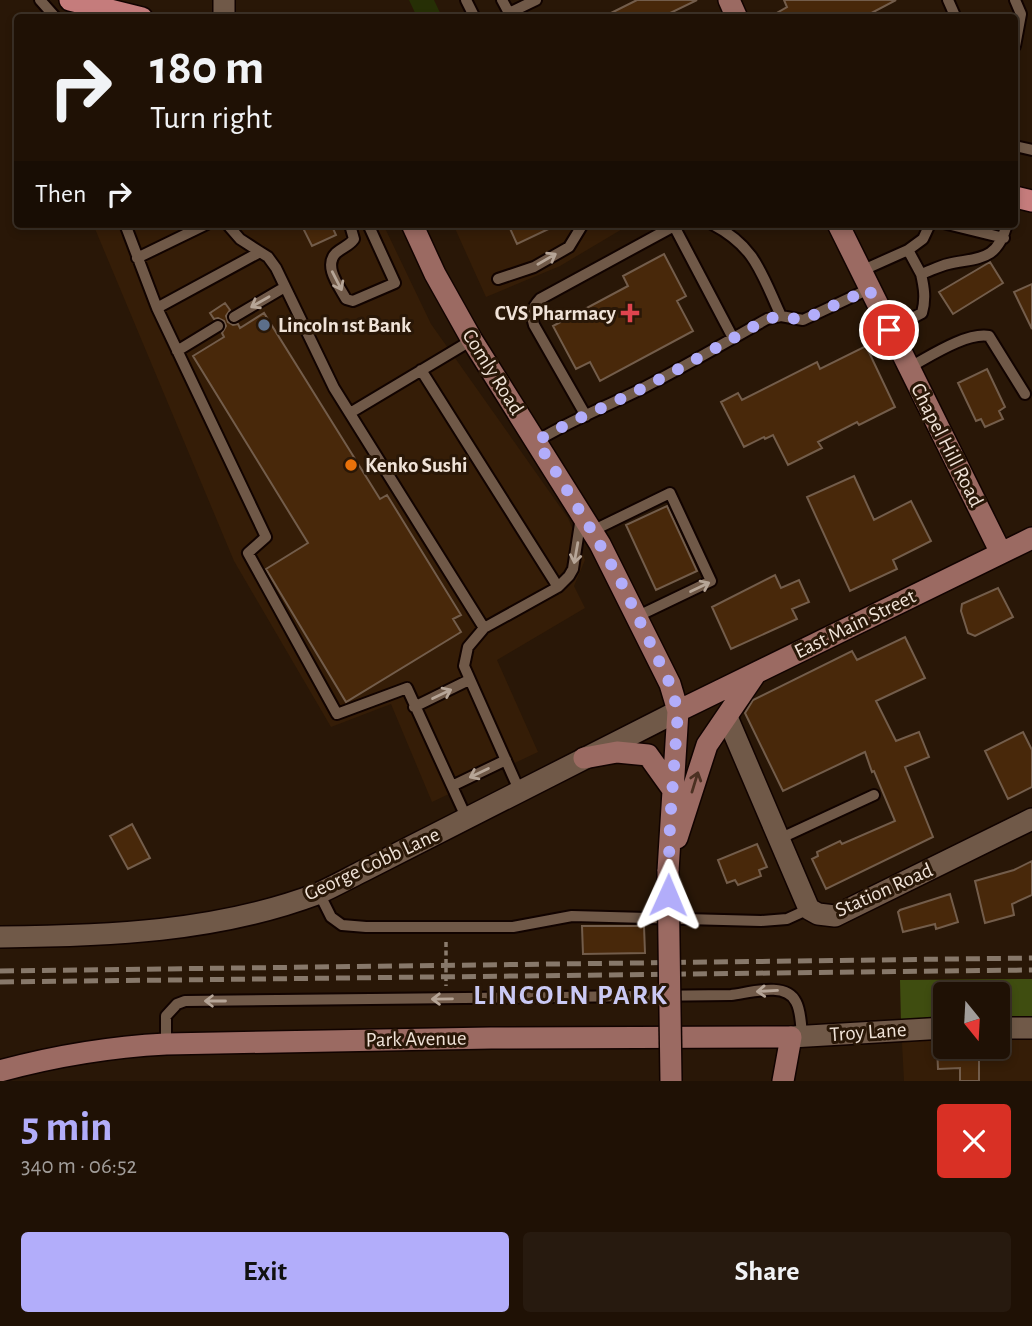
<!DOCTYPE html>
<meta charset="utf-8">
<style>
:root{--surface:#1f1105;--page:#271a0f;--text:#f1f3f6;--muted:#a19d9a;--line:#3c3127;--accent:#b2adfa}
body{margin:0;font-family:"Alegreya Sans",sans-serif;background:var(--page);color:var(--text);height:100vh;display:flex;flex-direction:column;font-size:26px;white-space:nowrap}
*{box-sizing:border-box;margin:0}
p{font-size:23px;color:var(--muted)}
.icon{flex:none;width:38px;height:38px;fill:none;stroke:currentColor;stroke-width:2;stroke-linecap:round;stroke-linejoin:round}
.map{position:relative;height:1081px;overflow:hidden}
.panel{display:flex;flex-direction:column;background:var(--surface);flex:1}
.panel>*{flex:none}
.guide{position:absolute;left:14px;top:14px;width:1004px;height:214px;border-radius:7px;box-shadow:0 4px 10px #0003,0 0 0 2px var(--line);background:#1f1105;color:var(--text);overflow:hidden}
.needle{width:46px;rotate:162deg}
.tools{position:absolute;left:933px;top:982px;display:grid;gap:14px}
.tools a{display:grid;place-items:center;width:77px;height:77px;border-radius:7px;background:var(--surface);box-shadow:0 4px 10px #0003,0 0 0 2px var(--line);font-size:35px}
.pin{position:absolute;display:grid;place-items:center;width:60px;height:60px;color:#fff;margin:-30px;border:4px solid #fff;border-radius:50%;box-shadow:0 2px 7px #0007}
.me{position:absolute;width:77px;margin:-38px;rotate:1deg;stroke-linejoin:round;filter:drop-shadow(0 0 5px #0008)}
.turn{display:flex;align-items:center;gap:24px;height:147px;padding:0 21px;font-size:32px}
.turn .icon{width:91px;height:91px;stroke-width:2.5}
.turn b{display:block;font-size:49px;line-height:60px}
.then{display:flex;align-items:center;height:66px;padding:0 21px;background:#0003;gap:14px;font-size:26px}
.round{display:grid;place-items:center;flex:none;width:74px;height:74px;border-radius:7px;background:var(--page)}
.headline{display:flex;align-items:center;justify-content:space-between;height:119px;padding:0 21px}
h1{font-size:42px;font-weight:700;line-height:52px;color:var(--accent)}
.action{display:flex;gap:14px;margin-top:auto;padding:14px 21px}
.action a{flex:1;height:80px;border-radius:7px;background:var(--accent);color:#111;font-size:28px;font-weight:700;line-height:80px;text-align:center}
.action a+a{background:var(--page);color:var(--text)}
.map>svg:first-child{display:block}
.built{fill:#351d07}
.green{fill:#262f05}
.forest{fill:#3f4d10}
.building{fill:#48280a;stroke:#735d4b;stroke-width:2}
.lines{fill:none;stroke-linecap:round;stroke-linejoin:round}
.lane-casing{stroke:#110300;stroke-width:14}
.street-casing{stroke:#110300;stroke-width:24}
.secondary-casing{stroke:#110300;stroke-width:24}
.primary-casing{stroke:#110300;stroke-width:24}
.path{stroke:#8b7c6e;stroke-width:3.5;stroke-dasharray:5 3.5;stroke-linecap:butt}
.lane{stroke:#705948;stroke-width:10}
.street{stroke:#705948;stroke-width:21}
.secondary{stroke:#9b6a62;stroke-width:21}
.primary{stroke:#c57c7c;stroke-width:21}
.rail{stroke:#87786a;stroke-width:5;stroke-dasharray:14 7;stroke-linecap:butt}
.secondary-bridge-casing{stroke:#110300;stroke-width:24;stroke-linecap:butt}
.secondary-bridge{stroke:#9b6a62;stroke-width:21}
.oneway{stroke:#b6a597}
.oneway2{stroke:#4b3022}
.route{stroke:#b2adfa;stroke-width:12;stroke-dasharray:0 21.6}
.health-dot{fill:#e0444e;stroke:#291707;stroke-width:2.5}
.service-dot{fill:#5c6f8a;stroke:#291707;stroke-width:2.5}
.food-dot{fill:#e8710a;stroke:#291707;stroke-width:2.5}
.labels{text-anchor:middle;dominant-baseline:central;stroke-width:6;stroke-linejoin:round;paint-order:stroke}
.poi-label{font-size:21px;font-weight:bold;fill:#f0e3d8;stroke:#291707;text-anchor:start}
.street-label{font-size:21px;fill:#f0e3d8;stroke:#291707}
.district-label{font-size:28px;font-weight:bold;letter-spacing:2px;fill:#cac9f4;stroke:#291707}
</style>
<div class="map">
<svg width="1032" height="1081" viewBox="0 0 1032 1081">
<rect width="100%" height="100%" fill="#291707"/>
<path class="built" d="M93 224H383L431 324 568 518 585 560 574 586 585 608 497 660 538 752 432 802 391 704 331 727 234 561Z
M453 224H629V225L560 266 486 297Z
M901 1024 945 1025V1046H998V1025H1032V1081H904Z"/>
<path class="green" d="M409 0H434L442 17H417Z"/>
<path class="forest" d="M1032 979V1025H998V994H945V1025L901 1024 900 980Z"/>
<path class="building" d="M637 0H697L660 18H601Z
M784 0H896L862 18H768L787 7Z
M301 224H331L336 235 312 246Z
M508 224H559L517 244Z
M664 254 686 296 677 301 693 331 600 381 590 362 576 369 553 326 628 286 623 276Z
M990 262 1003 283 953 314 939 292Z
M1032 284V329L1014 292Z
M225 303 230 310 226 316 228 322 233 325 238 324 240 328 264 313 380 499 387 495 461 615 453 619 461 632 346 702 266 569 308 543 193 356 224 337 222 333 226 326 224 321 218 318 214 319 210 313Z
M866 346 895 407 859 425 857 422 818 442 822 448 788 465 773 435 765 439 764 437 744 447 721 402 738 393 742 400 817 362 820 369Z
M987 369 1005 407 999 411 1003 419 985 427 981 419 976 421 958 383Z
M854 476 874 520 911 501 931 541 893 560 897 569 850 591 807 497Z
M667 506 697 571 656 590 626 525Z
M775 575 781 588 799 580 809 602 792 609 797 619 731 649 712 607Z
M998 588 1013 617 975 636 968 633 961 611 962 604Z
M905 637 925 678 876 701 896 741 919 732 929 757 905 767 933 837 826 889 812 859 818 856 817 852 840 841 842 844 895 821 874 771 872 772 865 752 783 791 745 713 753 700 852 651 857 660Z
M1023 732 1032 750V787L1008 799 985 751Z
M132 824 150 858 128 869 110 836Z
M757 844 767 867 759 870 761 876 738 885 735 880 727 883 718 860Z
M1032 861V895L1012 904 1014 915 985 923 975 881 1014 870Z
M950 894 958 922 936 929 935 924 903 932 898 912 900 910Z
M582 926H644L645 953 583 954Z
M937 1046H970L971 1060H979V1081H960V1068L938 1069Z"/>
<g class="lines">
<g class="lane-casing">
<path id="lane" d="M40 0 56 18
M466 0 475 18
M502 0 509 13 507 18
M948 0 956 18
M1015 0 1021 14 1015 46
M509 13 536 0
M1015 146 1032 150
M125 224 157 308 260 252 268 257 276 268 334 388 484 628 468 647 464 666 520 792
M227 224 240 239 260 252
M712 224C756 247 761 273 781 316L803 320 869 289
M947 224 1004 238
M350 225 354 239C349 246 343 247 336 253 323 266 339 286 346 299L353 301 395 283 368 224
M908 250 921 274
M137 258 207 224
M861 271 908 250 923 239 930 224
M498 279 534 267 569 247 583 224
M157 308 266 537 248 553 337 714 407 688 467 819
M234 317 285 287
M889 330 922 313C926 299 924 287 921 274 930 271 939 266 948 264 979 257 997 262 1007 224
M177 351 218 326
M908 368C929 357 966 332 989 336L1025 394
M421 370 558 587 484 628
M350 413 472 340
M586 416 534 325C530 313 532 308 540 299L674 226 733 338
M537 441C571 420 608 406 643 388 686 366 726 342 767 319L781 316
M592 531 670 493 711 581 638 616
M558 587 569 576 573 569 581 517
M414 707 469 680
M452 786 506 760
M779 839 874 795
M319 893 331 917 342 925 366 927H513L572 916 761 921 787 919 809 909
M166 1044V1016L177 1004 185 1001 731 995C749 993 786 981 796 1002 801 1011 801 1025 802 1036"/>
</g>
<g class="street-casing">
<path id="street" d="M224 18V0
M727 717 809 909 818 914 835 916 1032 819
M0 937C107 936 216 932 317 894 333 887 349 878 365 870L678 711
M998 1028H1032
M791 1037 945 1028"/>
</g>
<g class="secondary-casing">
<path id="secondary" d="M729 0 737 18
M412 224 435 274 472 340 600 544 670 684 678 711 668 871
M838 224 1001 553
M678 711 1032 538
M584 758 617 752 648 755 673 790
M677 838 707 745 756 673
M0 1071C55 1056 109 1047 166 1044L491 1038 791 1037 783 1081"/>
</g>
<g class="primary-casing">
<path id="primary" d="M70 0 142 18
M1015 197 1032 201"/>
</g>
<path class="path" d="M446 942V986"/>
<use href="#lane" class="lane"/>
<use href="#street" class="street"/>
<use href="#secondary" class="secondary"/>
<use href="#primary" class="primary"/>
<path class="rail" d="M0 971 1032 958
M0 982 1032 970"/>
<g class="secondary-bridge-casing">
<path id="secondary-bridge" d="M668 871 671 1081"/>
</g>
<use href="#secondary-bridge" class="secondary-bridge"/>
</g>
<defs><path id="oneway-shaft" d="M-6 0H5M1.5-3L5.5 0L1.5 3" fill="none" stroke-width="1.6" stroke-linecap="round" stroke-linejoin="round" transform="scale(1.75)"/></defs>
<g class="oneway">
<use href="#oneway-shaft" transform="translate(547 259) rotate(-30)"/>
<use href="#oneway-shaft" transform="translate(337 281) rotate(63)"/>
<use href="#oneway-shaft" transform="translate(260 302) rotate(150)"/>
<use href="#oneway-shaft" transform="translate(576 553) rotate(100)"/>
<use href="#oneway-shaft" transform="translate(700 587) rotate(-26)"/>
<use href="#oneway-shaft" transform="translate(442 694) rotate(-26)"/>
<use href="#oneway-shaft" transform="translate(479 773) rotate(154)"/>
<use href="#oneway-shaft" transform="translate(767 991) rotate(177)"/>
<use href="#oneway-shaft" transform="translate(442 999) rotate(179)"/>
<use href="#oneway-shaft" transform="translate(215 1001) rotate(180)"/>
</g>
<use class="oneway2" href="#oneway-shaft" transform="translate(695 782) rotate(-73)"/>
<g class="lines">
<path class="route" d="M668 895 670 823 678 711 670 684 620 580 592 531 537 441C571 420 608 406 643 388 685 366 726 342 767 319L780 316 803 320 869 289 889 330"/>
</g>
<path class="health-dot" d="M626.5 302.5h7v7h7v7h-7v7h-7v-7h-7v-7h7z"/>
<circle class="service-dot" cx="264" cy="325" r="7"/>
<circle class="food-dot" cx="351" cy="465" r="7"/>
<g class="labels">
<g class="poi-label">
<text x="616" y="313" text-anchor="end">CVS Pharmacy</text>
<text x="278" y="325">Lincoln 1st Bank</text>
<text x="365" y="465">Kenko Sushi</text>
</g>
<g class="street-label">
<text transform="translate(493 372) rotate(58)">Comly Road</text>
<text transform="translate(947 445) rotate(63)">Chapel Hill Road</text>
<text transform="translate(855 624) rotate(-26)">East Main Street</text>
<text transform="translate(372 864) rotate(-25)">George Cobb Lane</text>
<text transform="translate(884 890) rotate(-24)">Station Road</text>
<text transform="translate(868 1032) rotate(-4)">Troy Lane</text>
<text transform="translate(416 1039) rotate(-1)">Park Avenue</text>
</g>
<g class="district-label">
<text x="571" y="996">LINCOLN PARK</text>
</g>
</g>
</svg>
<div class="tools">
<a><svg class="needle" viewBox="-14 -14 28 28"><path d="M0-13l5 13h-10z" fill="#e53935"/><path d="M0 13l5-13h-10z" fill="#a19d9a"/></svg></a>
</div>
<div class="pin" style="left:889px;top:330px;background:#d93025"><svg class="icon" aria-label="arrive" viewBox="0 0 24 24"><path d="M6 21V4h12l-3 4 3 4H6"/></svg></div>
<svg class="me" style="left:668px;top:895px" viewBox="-20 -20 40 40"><path d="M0-17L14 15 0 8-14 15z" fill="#b2adfa" stroke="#fff" stroke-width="4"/></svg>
<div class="guide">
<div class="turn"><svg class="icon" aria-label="right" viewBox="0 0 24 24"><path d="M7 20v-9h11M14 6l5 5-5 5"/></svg><div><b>180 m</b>Turn right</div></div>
<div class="then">Then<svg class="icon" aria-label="right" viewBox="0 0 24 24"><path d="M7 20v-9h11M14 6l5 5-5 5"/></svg></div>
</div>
</div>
<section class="panel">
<div class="headline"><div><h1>5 min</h1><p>340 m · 06:52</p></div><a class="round" style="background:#d93025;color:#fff"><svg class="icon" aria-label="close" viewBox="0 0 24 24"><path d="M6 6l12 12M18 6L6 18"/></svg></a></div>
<div class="action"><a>Exit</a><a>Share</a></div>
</section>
